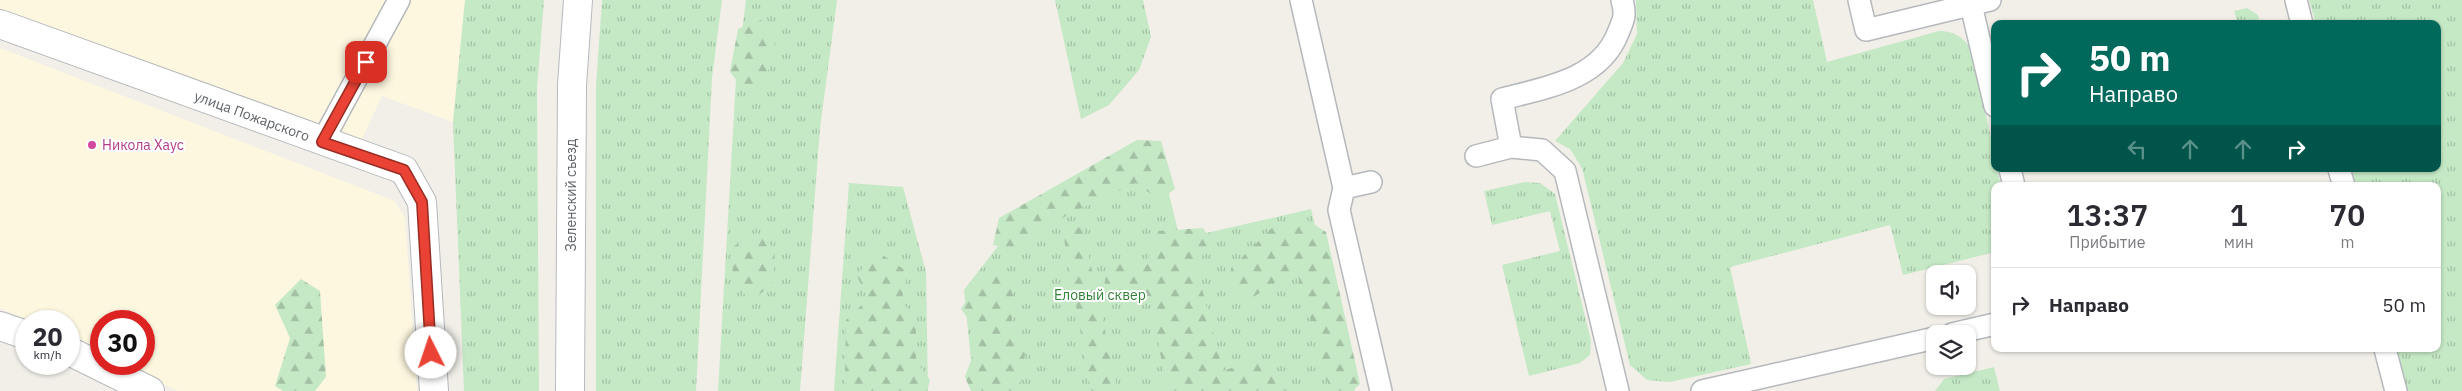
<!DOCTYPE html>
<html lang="ru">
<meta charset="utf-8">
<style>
:root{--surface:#fff;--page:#f2f2f3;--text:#2b2b33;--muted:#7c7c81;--line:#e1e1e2}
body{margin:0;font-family:"IBM Plex Sans",sans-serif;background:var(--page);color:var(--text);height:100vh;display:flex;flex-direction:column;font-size:19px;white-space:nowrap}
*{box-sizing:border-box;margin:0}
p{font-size:16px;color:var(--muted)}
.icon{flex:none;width:28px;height:28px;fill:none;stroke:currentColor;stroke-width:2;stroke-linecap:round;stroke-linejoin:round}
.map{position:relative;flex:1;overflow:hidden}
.panel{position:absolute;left:1991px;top:182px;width:450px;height:170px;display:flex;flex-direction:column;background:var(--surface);border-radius:10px;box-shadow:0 1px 4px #0004}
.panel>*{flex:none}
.banner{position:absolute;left:1991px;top:20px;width:450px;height:152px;border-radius:10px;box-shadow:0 1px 4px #0004;background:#00695c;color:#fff;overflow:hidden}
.tools{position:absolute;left:1926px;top:265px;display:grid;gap:10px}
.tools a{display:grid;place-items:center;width:50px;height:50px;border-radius:10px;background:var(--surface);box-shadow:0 1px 4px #0004;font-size:25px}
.speed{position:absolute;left:15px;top:310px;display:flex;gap:10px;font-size:25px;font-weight:700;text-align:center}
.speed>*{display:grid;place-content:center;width:65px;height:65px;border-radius:50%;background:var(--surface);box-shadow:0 1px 4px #0004;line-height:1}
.speed small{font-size:12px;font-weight:400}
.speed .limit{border:8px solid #d22;background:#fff;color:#111}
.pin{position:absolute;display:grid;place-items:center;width:42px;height:42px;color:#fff;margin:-21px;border-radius:10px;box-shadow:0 2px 8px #0006}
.me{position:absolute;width:55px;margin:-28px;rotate:356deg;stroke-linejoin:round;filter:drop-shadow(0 0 4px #0008)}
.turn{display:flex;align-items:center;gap:18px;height:105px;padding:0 15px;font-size:22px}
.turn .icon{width:65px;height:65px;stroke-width:2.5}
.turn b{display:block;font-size:35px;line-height:42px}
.lanes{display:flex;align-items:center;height:48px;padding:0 15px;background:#0003;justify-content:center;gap:25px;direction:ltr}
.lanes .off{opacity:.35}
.eta{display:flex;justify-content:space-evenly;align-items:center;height:85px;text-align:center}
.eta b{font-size:30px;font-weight:600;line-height:35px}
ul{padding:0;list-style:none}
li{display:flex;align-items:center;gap:15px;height:75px;padding:0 15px;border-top:1px solid var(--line)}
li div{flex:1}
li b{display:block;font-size:19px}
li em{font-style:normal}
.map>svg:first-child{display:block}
.commercial{fill:#fef7e0}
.grass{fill:url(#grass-tufts)}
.forest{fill:url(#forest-firs)}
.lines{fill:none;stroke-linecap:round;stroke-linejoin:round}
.lane-casing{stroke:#b5b8bc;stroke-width:24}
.street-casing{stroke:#b5b8bc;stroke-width:30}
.secondary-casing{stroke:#b6babf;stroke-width:30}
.lane{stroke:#fff;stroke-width:21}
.street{stroke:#fff;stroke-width:28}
.secondary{stroke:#fff;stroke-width:28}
.route-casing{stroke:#982c22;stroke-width:12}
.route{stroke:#ea4335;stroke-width:9}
.hotel-dot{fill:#d1479c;stroke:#fff;stroke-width:2}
.labels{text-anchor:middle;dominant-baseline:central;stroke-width:4;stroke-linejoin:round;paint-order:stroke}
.street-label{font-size:14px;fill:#5f6368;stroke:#fff}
.hotel-label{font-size:14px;fill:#b23c85;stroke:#fff;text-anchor:start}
.park-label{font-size:14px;fill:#348238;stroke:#fff}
</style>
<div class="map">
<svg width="2462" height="391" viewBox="0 0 2462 391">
<defs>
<pattern id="grass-tufts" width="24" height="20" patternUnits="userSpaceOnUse" patternTransform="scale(1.25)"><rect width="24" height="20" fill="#c5e8c5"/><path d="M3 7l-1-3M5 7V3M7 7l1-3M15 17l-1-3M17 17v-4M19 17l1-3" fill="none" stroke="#a3c0a4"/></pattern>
<pattern id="forest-firs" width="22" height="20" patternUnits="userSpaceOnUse" patternTransform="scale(1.25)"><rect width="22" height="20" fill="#c5e8c5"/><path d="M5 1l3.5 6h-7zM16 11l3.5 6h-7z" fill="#a3c0a4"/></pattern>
</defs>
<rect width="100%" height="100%" fill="#f1efe8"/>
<path class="commercial" d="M0 0H465L453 122 382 96 360 143 0 13Z
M0 48 395 201 405 218 417 391H178L119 364H144V321H101V355L69 340V321H28L0 308Z"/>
<path class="grass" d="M465 0H544L537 88 539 391H464L453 122Z
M602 0H722L712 78 696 391H596V86Z
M746 0H837L820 128 800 391H718L736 79Z
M1055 0H1143L1151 37 1139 70 1109 105 1081 119Z
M1636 0H1813L1827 62 1939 31C1957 31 1967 40 1974 56L1995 158V169H1997L2001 186H1995V252L1903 275 1890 225 1730 267 1751 364 1670 382 1647 380 1630 365 1582 168 1570 149 1555 141 1623 63 1637 34Z
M2309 0H2462V391H2406L2396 349H2438V186H2356L2352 169H2438V24H2316Z
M2247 8 2258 15 2260 24H2238L2234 11Z
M1159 153 1180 239 1311 209 1355 391H974L964 290 1005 237Z
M1525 182 1540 183 1555 194 1591 341 1590 355 1580 363 1529 376 1502 265 1560 251 1550 211 1492 225 1484 191Z
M849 183 903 187 926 272 928 391H834Z
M1994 367 2000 391H1935L1944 379Z"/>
<path class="forest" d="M761 20 775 42 765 85 747 94 730 72 738 29Z
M1137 140 1161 141 1175 189 1159 200 1136 183 1067 215 1018 251 993 245 999 218Z
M1306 219 1326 232 1360 384 1352 391H1338L1329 386 1296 269 1249 300 1231 288V268L1274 226Z
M1067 223 1083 229 1118 391H1091L1063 233Z
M1203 228 1214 246 1195 261 1223 371 1261 358 1296 391H1167L1150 296 1114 297 1104 286 1108 265 1148 260 1158 231Z
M756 233 775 249 773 283 751 302 732 279 734 246Z
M875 250 908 272 902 299 916 326V361L930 380 927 391H866L845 383 846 320 868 299 857 276Z
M982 275H1006L1017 306 1006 333 1025 353 1020 391H971L965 377 980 335 961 309Z
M301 279 320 291 326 377 315 391H283L275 386 290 338 275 305Z"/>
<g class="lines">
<g class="lane-casing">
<path id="lane" d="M1301 0 1344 188 1339 210 1381 391
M1859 0 1866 30 1990 0
M2296 0 2302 24
M1971 5 1995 106
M322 142 399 0
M1511 147 1502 99C1544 88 1600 80 1618 33 1624 19 1626 15 1622 0
M1476 156 1511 147 1542 150 1565 171 1618 391
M2010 169 2014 186
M2339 169 2344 186
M1344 188 1371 182
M1952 334 1995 324
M2385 349 2396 391
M1702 391 1935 338"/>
</g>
<g class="street-casing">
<path id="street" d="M0 24 404 170 422 202 434 391
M0 326 26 335
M69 351 150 391"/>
</g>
<g class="secondary-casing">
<path id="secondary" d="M570 391 572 85 578 0"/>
</g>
<use href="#lane" class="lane"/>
<use href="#street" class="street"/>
<use href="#secondary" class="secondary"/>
</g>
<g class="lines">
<g class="route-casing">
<path id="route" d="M366 62 322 142 404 170 422 202 431 353"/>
</g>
<use href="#route" class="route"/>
</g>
<circle class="hotel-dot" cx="92" cy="145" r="5"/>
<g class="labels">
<g class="street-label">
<text transform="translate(252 116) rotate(20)">улица Пожарского</text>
<text transform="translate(571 195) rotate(-90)">Зеленский съезд</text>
</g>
<g class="hotel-label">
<text x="102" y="145">Никола Хаус</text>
</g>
<g class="park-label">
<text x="1100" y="295">Еловый сквер</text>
</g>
</g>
</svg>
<div class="tools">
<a><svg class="icon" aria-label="sound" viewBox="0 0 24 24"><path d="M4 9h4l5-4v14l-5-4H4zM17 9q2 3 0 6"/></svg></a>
<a><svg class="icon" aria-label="layers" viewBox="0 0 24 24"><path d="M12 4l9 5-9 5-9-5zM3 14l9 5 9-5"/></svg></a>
</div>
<div class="speed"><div>20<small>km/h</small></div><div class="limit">30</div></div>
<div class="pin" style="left:366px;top:62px;background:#d93025"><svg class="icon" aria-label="arrive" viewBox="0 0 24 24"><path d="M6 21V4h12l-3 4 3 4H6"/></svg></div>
<svg class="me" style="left:431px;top:353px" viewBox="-20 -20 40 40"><circle r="19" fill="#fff"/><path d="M0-13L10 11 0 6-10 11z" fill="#ea4335"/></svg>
<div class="banner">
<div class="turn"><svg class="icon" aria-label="right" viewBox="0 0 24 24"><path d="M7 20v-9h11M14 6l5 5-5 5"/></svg><div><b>50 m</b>Направо</div></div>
<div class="lanes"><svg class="icon off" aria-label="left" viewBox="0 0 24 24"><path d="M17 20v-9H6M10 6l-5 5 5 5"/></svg><svg class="icon off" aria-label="ahead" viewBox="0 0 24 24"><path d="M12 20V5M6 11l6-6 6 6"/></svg><svg class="icon off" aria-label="ahead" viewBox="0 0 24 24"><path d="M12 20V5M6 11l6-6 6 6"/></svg><svg class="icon" aria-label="right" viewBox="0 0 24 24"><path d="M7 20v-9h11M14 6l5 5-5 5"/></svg></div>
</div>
<section class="panel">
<div class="eta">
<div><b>13:37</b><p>Прибытие</p></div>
<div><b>1</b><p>мин</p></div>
<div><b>70</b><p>m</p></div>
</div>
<ul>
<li><svg class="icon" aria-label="right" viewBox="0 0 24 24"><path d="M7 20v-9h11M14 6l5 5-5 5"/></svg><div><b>Направо</b></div><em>50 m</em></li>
</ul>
</section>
</div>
